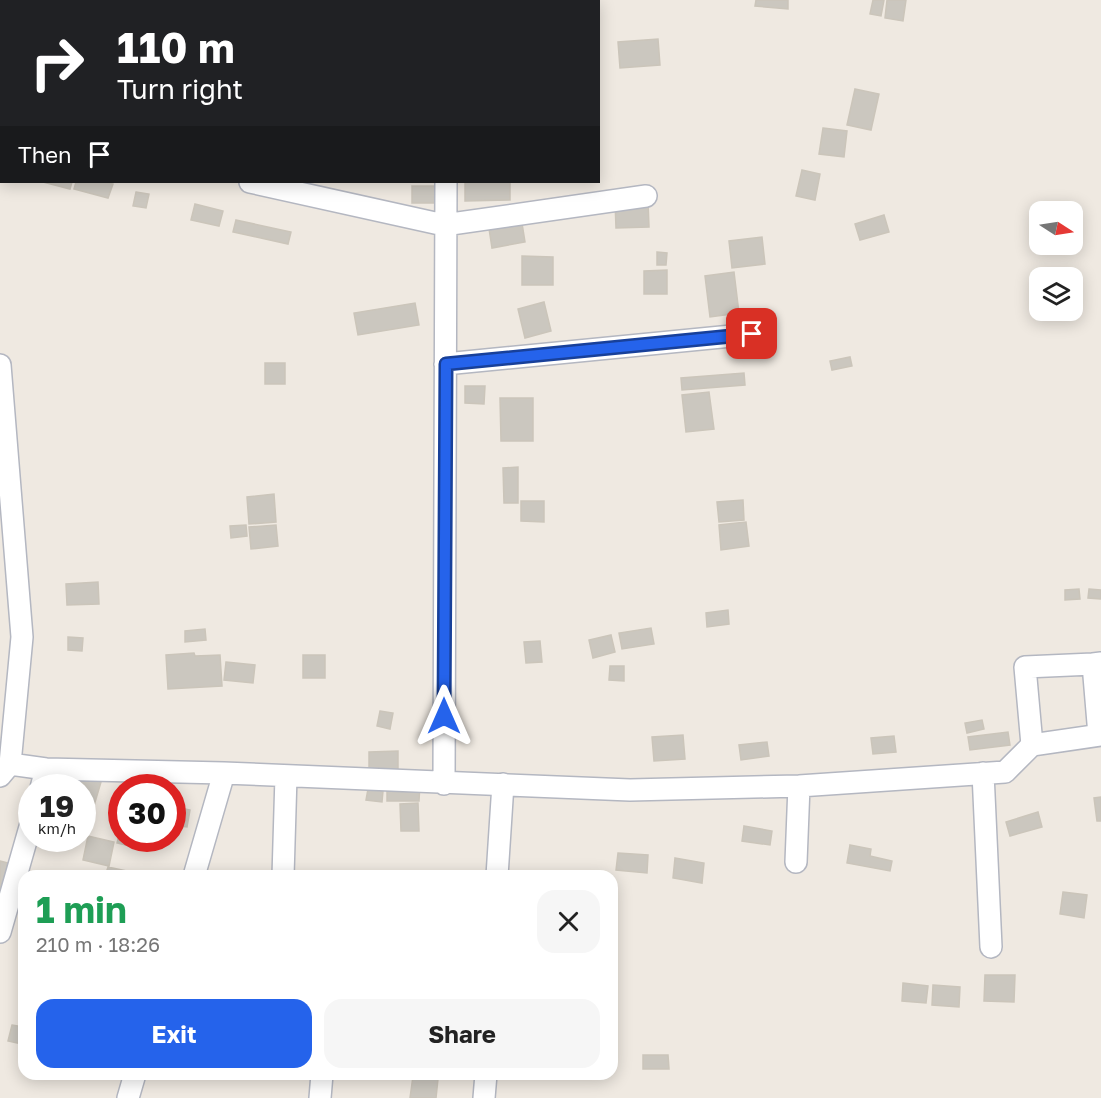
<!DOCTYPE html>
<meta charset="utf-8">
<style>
:root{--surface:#fff;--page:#f6f6f6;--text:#222;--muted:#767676;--accent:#2563eb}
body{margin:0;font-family:"Golos Text",sans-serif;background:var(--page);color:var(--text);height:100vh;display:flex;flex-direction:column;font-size:22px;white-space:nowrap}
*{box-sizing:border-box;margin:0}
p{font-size:20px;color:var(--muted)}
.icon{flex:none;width:33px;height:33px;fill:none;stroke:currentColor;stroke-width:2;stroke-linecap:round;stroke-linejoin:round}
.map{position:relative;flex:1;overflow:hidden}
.side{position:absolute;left:18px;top:870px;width:600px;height:210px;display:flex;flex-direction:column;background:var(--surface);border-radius:18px;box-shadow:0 3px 15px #0003}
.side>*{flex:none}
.guide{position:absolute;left:0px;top:0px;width:600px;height:183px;box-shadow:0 3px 15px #0003;background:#202124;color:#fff;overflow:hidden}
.needle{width:39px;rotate:102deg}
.buttons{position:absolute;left:1029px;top:201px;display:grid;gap:12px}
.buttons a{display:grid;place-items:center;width:54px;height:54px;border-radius:12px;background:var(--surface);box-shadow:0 3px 15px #0003;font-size:30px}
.speed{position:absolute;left:18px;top:774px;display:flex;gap:12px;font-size:30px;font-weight:700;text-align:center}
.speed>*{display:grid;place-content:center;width:78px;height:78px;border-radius:50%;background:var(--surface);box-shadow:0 3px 15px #0003;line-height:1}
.speed small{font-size:15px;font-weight:400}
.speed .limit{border:9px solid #d22;background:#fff;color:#111}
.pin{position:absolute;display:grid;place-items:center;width:51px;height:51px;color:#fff;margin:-26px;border-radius:12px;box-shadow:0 3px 9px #0006}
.me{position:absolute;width:66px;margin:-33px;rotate:0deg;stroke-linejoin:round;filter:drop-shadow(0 0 4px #0008)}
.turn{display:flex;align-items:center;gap:21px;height:126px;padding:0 18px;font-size:27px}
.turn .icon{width:78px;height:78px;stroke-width:2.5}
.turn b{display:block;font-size:42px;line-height:51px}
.then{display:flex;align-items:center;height:57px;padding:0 18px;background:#0003;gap:12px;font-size:22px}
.round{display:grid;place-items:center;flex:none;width:63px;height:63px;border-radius:18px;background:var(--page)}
.head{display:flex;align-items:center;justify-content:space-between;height:102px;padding:0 18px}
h1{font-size:36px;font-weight:700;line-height:45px;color:#1e9e55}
.primary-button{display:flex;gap:12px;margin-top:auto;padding:12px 18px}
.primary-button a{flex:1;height:69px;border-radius:18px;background:var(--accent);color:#fff;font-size:24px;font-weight:700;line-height:69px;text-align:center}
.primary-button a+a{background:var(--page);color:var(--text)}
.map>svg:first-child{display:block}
.building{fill:#cbc7bf;stroke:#cbc5ba;stroke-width:1.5}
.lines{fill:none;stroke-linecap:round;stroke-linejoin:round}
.minor-casing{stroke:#b4b7c1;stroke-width:24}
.minor{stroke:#fff;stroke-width:21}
.route-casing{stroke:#184099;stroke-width:15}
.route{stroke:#2563eb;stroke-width:10}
</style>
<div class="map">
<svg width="1101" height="1098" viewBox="0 0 1101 1098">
<rect width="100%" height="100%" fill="#efe9e1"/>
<path class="building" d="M756 0H788V9L755 6Z
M873 0H884L881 16 870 14Z
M887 0H906L903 21 885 18Z
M658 39 660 65 620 68 618 42Z
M855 89 879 94 871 130 847 125Z
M823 128 847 131 844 157 819 154Z
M802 170 820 174 815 200 796 196Z
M43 182H72L70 189Z
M76 182H104L113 184 108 198 74 189Z
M465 182H510V200L465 201Z
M412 186H438L439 203H412Z
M136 192 149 194 146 208 133 206Z
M615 201H648L649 227 616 228Z
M195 204 223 211 219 226 191 220Z
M884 215 889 232 860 240 855 224Z
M521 217 525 242 492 248 488 222Z
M236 220 291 232 288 244 233 232Z
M762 237 765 264 732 268 729 241Z
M657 252 667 253 666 265H657Z
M522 256 553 257V285H522Z
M667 270V294H644V271Z
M734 272 739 313 710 317 705 276Z
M544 302 551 331 525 338 518 309Z
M415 303 419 325 358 335 354 313Z
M850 357 852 366 832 370 830 361Z
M265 363H285V384H265Z
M744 373 745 385 682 390 681 378Z
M465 386H485L484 404 465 403Z
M709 392 714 429 686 432 682 395Z
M500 398H533V441H501Z
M518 467V503H504L503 468Z
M274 494 276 522 249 524 247 497Z
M743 500 744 520 719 522 717 502Z
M521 501H544V522L521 521Z
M746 522 749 546 721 550 719 525Z
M246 525 247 536 231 538 230 526Z
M276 525 278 546 251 549 249 527Z
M98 582 99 604 67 605 66 584Z
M1079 589 1080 599 1065 600V590Z
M1089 589 1101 590V599L1088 598Z
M728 610 729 624 707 627 706 613Z
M651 628 654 644 622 649 619 633Z
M205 629 206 640 185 642V631Z
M611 635 615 652 593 658 589 640Z
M68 637 83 638 82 651 68 650Z
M540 641 542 662 526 663 524 642Z
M194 653 195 656 220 655 222 686 168 689 166 655Z
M303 655H325V678H303Z
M226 662 255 665 253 683 224 680Z
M610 666H624V681L609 680Z
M380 711 393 713 390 729 377 726Z
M982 720 984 729 967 733 965 723Z
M1008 732 1010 745 970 750 968 737Z
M683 735 685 759 654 761 652 737Z
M894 736 896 752 873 754 871 738Z
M767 742 769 756 741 760 739 745Z
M398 751V776H369V752Z
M64 770 101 782 93 809 82 805V788H59Z
M387 783 420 784 419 801H387Z
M368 789 383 791 382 802 366 800Z
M1101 797V821H1097L1094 798Z
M418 803 419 831H401L400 804Z
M172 806 190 810 187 827 172 825Z
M1038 812 1042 827 1010 836 1006 822Z
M122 824V838H141L139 848 117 843Z
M744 826 772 831 770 845 742 841Z
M88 836 114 842 109 866 83 860Z
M850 845 871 849 870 856 892 861 890 871 847 863Z
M618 853 648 855 647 873 616 870Z
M675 858 704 863 702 883 673 878Z
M0 861 8 863 1 888H0Z
M108 867 127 871 125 876H105Z
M1063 892 1087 895 1084 918 1060 914Z
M985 975H1015L1014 1002 984 1001Z
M903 983 928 986 926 1003 902 1001Z
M933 985 960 987 959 1007 932 1005Z
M12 1025 24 1027 22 1044 8 1041Z
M643 1055H668L669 1069H643Z
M413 1076 438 1079 436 1098H410Z"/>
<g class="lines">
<g class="minor-casing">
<path id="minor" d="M23 2V0
M455 2V0
M0 113 2 106
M250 182 444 225 646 196
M445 364 752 334
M0 365 22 637 10 764
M1099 735 1093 664 1101 663
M1032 745 1025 667 1093 664
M983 773 991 947
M0 776 10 764 46 769 224 773 630 790 799 786 1005 772 1032 745 1101 735
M444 784 446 182
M41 788 46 769
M796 862 799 786
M194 876 224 773
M283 876 286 776
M497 876 503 784
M0 932 32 820
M128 1098 135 1074
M320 1098 322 1074
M484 1098 486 1074"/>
</g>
<use href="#minor" class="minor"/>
</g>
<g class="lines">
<g class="route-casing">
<path id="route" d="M444 716 446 364 752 334"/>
</g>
<use href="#route" class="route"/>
</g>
</svg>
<div class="buttons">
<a><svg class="needle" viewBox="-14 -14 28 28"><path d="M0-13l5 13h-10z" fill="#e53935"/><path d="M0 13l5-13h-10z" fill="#767676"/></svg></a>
<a><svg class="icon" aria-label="layers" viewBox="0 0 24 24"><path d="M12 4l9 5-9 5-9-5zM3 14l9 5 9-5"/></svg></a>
</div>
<div class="speed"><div>19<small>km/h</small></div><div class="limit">30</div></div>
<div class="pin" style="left:752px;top:334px;background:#d93025"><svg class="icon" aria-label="arrive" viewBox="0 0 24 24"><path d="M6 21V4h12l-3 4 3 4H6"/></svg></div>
<svg class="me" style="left:444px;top:716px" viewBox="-20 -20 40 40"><path d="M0-17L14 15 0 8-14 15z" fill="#2563eb" stroke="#fff" stroke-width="4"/></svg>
<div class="guide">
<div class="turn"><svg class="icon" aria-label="right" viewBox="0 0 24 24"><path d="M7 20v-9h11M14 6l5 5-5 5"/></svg><div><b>110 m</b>Turn right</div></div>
<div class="then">Then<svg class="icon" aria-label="arrive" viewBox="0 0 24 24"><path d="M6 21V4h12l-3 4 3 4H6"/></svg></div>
</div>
<section class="side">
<div class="head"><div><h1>1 min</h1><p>210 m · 18:26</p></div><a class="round"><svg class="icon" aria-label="close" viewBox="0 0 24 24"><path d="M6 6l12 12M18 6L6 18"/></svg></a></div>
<div class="primary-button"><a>Exit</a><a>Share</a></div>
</section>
</div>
